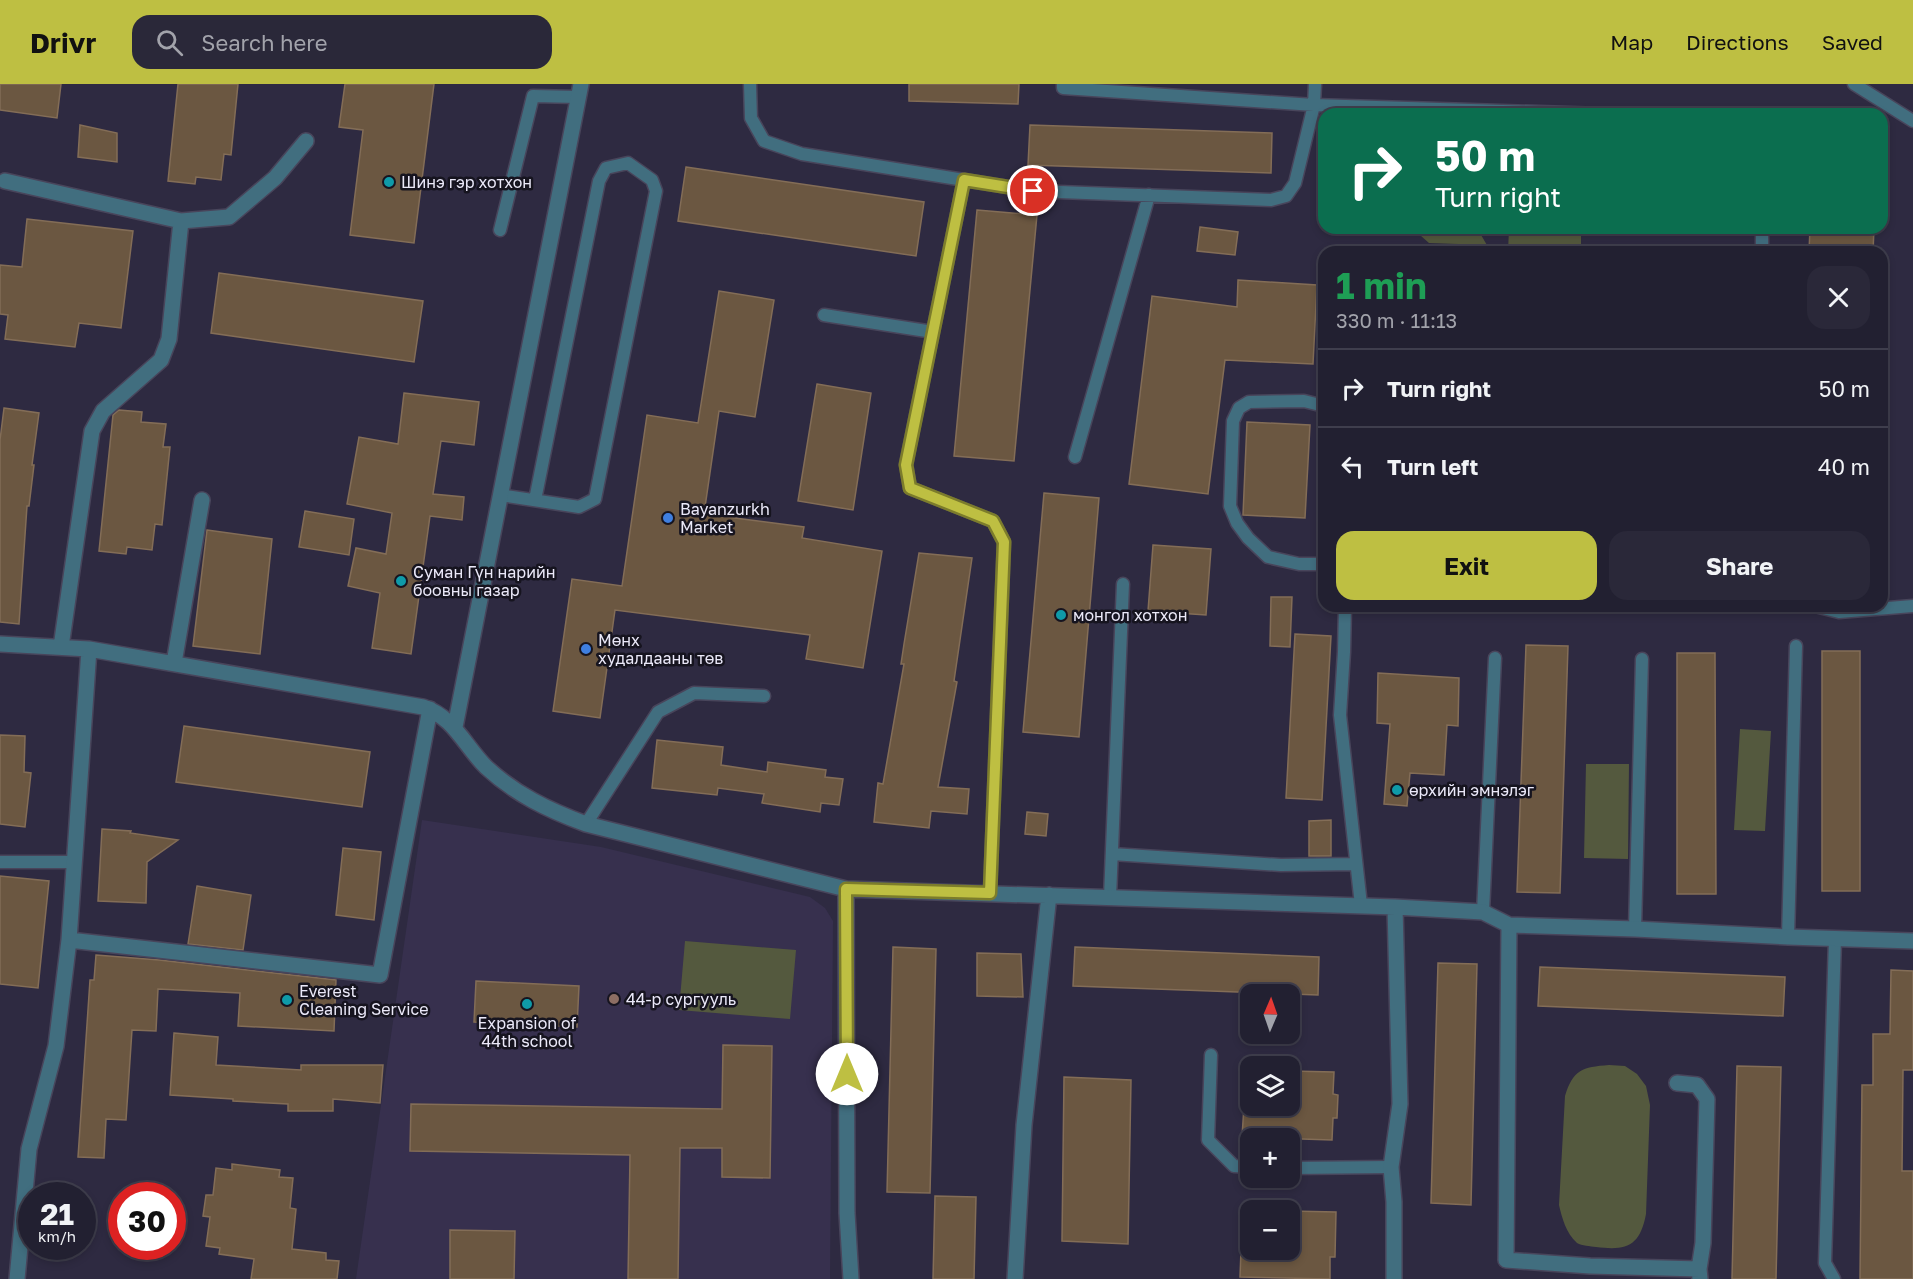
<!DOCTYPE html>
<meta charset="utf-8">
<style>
:root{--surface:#222031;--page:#2a2839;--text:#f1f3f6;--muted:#a2a3ab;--line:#3f3e4d;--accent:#bebf42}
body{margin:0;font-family:"Golos Text",sans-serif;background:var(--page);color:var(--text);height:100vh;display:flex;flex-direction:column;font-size:22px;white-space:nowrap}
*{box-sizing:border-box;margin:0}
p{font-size:20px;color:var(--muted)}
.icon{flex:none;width:33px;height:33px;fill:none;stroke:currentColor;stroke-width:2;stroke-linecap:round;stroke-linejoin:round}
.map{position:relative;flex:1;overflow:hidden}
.details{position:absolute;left:1318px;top:162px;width:570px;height:366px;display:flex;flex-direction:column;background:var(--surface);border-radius:18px;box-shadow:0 3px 9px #0003,0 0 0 2px var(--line)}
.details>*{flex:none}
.top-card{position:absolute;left:1318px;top:24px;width:570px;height:126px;border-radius:18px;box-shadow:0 3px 9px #0003,0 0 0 2px var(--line);background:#0b6e4f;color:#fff;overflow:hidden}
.needle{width:39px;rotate:2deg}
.tools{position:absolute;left:1240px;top:900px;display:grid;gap:12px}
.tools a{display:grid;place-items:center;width:60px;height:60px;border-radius:12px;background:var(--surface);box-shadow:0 3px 9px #0003,0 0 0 2px var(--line);font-size:30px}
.speed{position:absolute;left:18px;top:1098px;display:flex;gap:12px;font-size:30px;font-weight:700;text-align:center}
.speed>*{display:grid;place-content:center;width:78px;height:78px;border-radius:50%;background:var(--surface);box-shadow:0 3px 9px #0003,0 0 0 2px var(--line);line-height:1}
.speed small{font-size:15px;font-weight:400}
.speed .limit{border:9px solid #d22;background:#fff;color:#111}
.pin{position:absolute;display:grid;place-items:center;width:51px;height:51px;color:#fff;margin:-26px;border:3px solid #fff;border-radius:50%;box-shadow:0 2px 6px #0007}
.me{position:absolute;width:66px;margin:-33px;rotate:0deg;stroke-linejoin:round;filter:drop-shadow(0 0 4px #0008)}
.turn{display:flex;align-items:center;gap:21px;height:126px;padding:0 18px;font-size:27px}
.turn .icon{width:78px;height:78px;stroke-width:2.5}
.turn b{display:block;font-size:42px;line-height:51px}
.round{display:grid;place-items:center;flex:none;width:63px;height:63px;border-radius:18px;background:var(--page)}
.head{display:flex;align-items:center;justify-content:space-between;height:102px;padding:0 18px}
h1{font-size:36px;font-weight:700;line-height:45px;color:#1e9e55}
.button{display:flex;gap:12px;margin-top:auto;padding:12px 18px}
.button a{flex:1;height:69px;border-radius:18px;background:var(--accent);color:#111;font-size:24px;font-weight:700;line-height:69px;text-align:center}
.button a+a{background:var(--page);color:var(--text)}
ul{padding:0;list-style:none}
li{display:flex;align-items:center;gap:18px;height:78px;padding:0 18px;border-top:2px solid var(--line)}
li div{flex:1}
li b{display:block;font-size:22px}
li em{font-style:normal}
header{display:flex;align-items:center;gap:36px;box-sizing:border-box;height:84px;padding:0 30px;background:var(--accent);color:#111}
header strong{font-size:28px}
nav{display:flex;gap:33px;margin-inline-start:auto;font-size:21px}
.search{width:420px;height:54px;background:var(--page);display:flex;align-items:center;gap:15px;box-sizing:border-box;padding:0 21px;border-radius:18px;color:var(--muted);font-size:22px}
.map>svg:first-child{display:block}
.built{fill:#37304e}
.green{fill:#54593e}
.building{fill:#6b5741;stroke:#836d57;stroke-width:1.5}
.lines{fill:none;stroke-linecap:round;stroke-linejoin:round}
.service-casing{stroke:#48455b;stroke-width:15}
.minor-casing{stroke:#48455b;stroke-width:18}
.service{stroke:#416e7f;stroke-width:12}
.minor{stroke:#416e7f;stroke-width:15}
.route-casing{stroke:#7c7c2b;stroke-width:15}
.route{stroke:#bebf42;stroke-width:10}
.culture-dot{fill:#0f9aa8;stroke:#16141f;stroke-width:2}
.shop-dot{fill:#3f7fe0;stroke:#16141f;stroke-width:2}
.education-dot{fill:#8d6e63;stroke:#16141f;stroke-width:2}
.labels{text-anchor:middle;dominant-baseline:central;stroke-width:5;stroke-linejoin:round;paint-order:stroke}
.poi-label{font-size:16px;fill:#ebe9f9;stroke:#16141f;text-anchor:start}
</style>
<header>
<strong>Drivr</strong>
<div class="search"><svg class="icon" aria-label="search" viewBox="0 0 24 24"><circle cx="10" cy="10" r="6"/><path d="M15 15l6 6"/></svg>Search here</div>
<nav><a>Map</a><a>Directions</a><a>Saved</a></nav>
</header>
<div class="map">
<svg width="1913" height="1195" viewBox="0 0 1913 1195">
<rect width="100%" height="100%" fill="#2e2a41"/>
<path class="built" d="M422 736 601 763 810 813 825 824 833 837 830 1195H356Z"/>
<path class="green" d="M1412 144H1477L1491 168H1464L1458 160 1429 159Z
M1509 144H1581V168H1508Z
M1740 645 1771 647 1765 747 1734 746Z
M1586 680H1629L1628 775 1584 774Z
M685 857 796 866 790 935 679 926Z
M1609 981 1625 982 1637 990 1646 1002 1650 1021 1646 1130C1640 1162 1627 1167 1596 1163 1590 1162 1582 1162 1577 1159 1566 1149 1562 1134 1559 1121L1565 1012C1573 986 1582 983 1609 981Z"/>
<path class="building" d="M0 0H61L57 34 0 26Z
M178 0H238L231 71 224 70 221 96 196 93 195 100 168 97Z
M345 0H434L414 159 350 151 363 46 339 43Z
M909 0H1019L1018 20 909 17Z
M80 41 117 49V78L78 73Z
M1030 41 1272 49 1271 89 1028 81Z
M686 83 924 118 916 172 678 137Z
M977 126 1037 131 1014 377 954 372Z
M27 135 133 147 121 244 79 239 75 263 5 255 8 231 0 230V181L22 183Z
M1200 143 1238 148 1235 171 1197 167Z
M1810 144H1874L1873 168H1809Z
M219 189 423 217 414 278 211 249Z
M1238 196 1317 201 1313 280 1225 276 1208 410 1129 400 1152 212 1237 223Z
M719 207 774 216 755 333 719 327 704 430 804 443 802 454 882 467 863 584 806 575 810 551 615 526 600 634 553 627 572 495 622 502 647 331 698 339Z
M817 300 871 309 853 426 798 417Z
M404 309 479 318 474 361 441 357 433 410 464 413 462 436 430 432 411 570 372 564 380 509 348 502 356 464 386 470 392 429 347 420 359 353 398 360Z
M4 324 39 329 32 381H34L29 422H27L19 540 0 538V356Z
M119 326 142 328 141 338 166 340 163 363H170L162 441 155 440 152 466 127 463 126 470 99 467 113 331Z
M1247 338 1310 341 1305 434 1243 431Z
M1044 409 1099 414 1079 653 1023 648Z
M305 427 354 435 349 471 299 463Z
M207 446 272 455 260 570 193 562Z
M1153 461 1211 465 1206 531 1148 527Z
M919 469 972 474 954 597 957 598 938 703 969 705 967 730 931 727 929 744 874 738 878 699 883 700 904 580H901L904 560Z
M1271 513H1292L1290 563 1270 562Z
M1295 550 1331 552 1322 716 1286 714Z
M1526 561 1568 562 1560 809 1517 808Z
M1822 567H1860V807H1822Z
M1677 569H1715L1716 810H1677Z
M1378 589 1459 594 1458 642 1447 641 1444 691 1410 689 1407 722 1384 720 1390 640 1377 639Z
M184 642 370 668 362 723 176 698Z
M0 651 25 652 24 688 31 689 25 743 0 740Z
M657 656 723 663 721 681 767 688 768 678 826 686 825 693 843 695 839 721 821 719 820 728 762 719 764 710 718 704 717 711 652 704Z
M1027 728 1048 730 1046 752 1025 750Z
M1331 736V772H1309V737Z
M102 745 131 747 130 749 178 756 147 778 146 819 98 817Z
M343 764 381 768 374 836 336 831Z
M0 792 49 797 38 904 0 900Z
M197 802 251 811 243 866 188 860Z
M893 863 936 865 930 1109 887 1108Z
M1075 863 1319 873 1318 911 1073 902Z
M977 869 1021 870 1023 913 977 912Z
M96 871 159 876 336 896 334 947 238 942 240 909 158 905 156 947 132 946 126 1036 106 1035 104 1074 78 1073 90 896H94Z
M1438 879 1477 880 1471 1121 1431 1119Z
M1540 883 1785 893 1783 932 1538 922Z
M1891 886 1913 887V986H1903L1902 1087H1913V1195H1860L1862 1001H1873V950H1890Z
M476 897 579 902 577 943 474 938Z
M174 949 218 953 216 981 301 986V981H383L380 1019 333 1015V1027H288V1020L233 1017V1015L170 1011Z
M723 961 772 962 770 1094 722 1093V1064H680L678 1195H628L630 1071 410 1067 411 1020 722 1025Z
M1737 982 1781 983 1776 1195H1732Z
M1290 987 1334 988 1333 1010 1338 1011 1337 1034H1333L1332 1056 1242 1053 1244 1022H1290Z
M1064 993 1131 996 1128 1160 1062 1157Z
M232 1080 280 1086 279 1093 293 1094 290 1124 296 1125 292 1165 326 1169V1176L339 1177 337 1195H251L254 1175 219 1170 220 1164 206 1162 210 1133 203 1132 206 1111H213L216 1084 232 1086Z
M935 1112 976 1113 974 1195H933Z
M1290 1127 1336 1128 1335 1173H1330V1195L1240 1193 1241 1166H1290Z
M450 1146 515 1147 514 1195H450Z"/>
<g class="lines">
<g class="service-casing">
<path id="service" d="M750 0 751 34 764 57 802 70 1033 107 1271 116 1286 112 1295 99 1314 21 1063 4V0
M1315 0 1314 21 1601 30
M1854 0 1913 37
M964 96 906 380 910 404 993 437 1004 458 990 809
M500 146 533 12 578 13
M1762 168V144
M824 231 933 248
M1324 325 1320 321 1304 317 1249 318 1239 324 1233 337 1230 422 1237 439 1248 454 1268 473 1299 480H1324
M1075 373 1149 111
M500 411 579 423 595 415 656 107 652 96 628 79 606 84 599 97 535 416
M1345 522 1344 568 1340 631 1361 821
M1815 522 1839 528 1913 522
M586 740 658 628 694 609 764 612
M1112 770 1281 781 1356 780
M0 778H75
M1110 813 1123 500
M1483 828 1495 574
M1635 845 1642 575
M1788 853 1796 562
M1211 971 1208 1056 1234 1082 1251 1083
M1290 1084 1391 1083
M1834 1195 1825 1179 1835 855"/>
</g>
<g class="minor-casing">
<path id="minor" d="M5 97 181 137 229 133 275 94 306 57
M0 560 89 565 423 623C454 633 464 661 486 683 515 710 548 726 586 740L846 805 1395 823 1483 828 1509 841 1635 845 1788 853 1913 857
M61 563 92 347 103 327 161 276 169 255 181 137
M174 579 202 416
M455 643 581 0
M846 805 847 1129 851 1195
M1509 841 1506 1176 1590 1182 1699 1185 1700 1195
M69 856 380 891 430 625
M1677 999 1697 1001 1707 1015 1703 1159 1699 1185
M17 1195 29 1065 56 962 69 856 89 565
M1015 1195 1024 1041 1049 811
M1394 1195V1118L1391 1083 1400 1020 1395 823"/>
</g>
<use href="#service" class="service"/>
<use href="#minor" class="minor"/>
</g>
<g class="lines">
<g class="route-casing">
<path id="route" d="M847 990 846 805 990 809 1004 458 993 437 910 404 906 381 964 96 1033 107"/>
</g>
<use href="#route" class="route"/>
</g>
<g class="culture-dot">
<circle cx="389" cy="98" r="6"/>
<circle cx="401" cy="497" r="6"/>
<circle cx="1061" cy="531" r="6"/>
<circle cx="1397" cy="706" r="6"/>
<circle cx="287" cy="916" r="6"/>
<circle cx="527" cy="920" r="6"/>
</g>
<g class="shop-dot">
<circle cx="668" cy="434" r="6"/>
<circle cx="586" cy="565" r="6"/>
</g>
<circle class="education-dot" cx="614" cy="915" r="6"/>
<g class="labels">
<g class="poi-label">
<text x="401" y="98">Шинэ гэр хотхон</text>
<text x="680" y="425">Bayanzurkh<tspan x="680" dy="18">Market</tspan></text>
<text x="413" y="488">Суман Гүн нарийн<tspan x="413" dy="18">боовны газар</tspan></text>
<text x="1073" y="531">монгол хотхон</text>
<text x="598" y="556">Мөнх<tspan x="598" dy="18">худалдааны төв</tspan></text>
<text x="1409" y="706">өрхийн эмнэлэг</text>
<text x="299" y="907">Everest<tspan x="299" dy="18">Cleaning Service</tspan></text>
<text x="626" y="915">44-р сургууль</text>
<text x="527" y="939" text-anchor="middle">Expansion of<tspan x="527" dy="18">44th school</tspan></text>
</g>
</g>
</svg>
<div class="tools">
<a><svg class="needle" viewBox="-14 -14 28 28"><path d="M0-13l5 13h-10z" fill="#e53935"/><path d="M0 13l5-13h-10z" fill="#a2a3ab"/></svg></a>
<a><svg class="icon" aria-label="layers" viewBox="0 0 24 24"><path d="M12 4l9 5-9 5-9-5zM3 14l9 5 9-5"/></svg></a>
<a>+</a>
<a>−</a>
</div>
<div class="speed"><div>21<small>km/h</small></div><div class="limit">30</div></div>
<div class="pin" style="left:1033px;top:107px;background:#d93025"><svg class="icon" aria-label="arrive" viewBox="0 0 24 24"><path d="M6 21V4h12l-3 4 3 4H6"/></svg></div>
<svg class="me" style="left:847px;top:990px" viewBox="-20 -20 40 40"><circle r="19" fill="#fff"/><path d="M0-13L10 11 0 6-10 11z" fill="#bebf42"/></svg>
<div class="top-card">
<div class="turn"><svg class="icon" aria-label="right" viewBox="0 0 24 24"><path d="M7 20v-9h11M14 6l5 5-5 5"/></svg><div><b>50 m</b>Turn right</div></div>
</div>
<section class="details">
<div class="head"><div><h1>1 min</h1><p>330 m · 11:13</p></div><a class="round"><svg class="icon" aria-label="close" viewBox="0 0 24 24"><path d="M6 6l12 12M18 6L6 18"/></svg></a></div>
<ul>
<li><svg class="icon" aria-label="right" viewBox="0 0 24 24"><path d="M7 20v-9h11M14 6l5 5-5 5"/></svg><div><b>Turn right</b></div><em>50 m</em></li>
<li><svg class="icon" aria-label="left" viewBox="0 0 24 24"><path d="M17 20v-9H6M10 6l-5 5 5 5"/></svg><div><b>Turn left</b></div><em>40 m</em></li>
</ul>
<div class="button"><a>Exit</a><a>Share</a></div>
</section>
</div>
